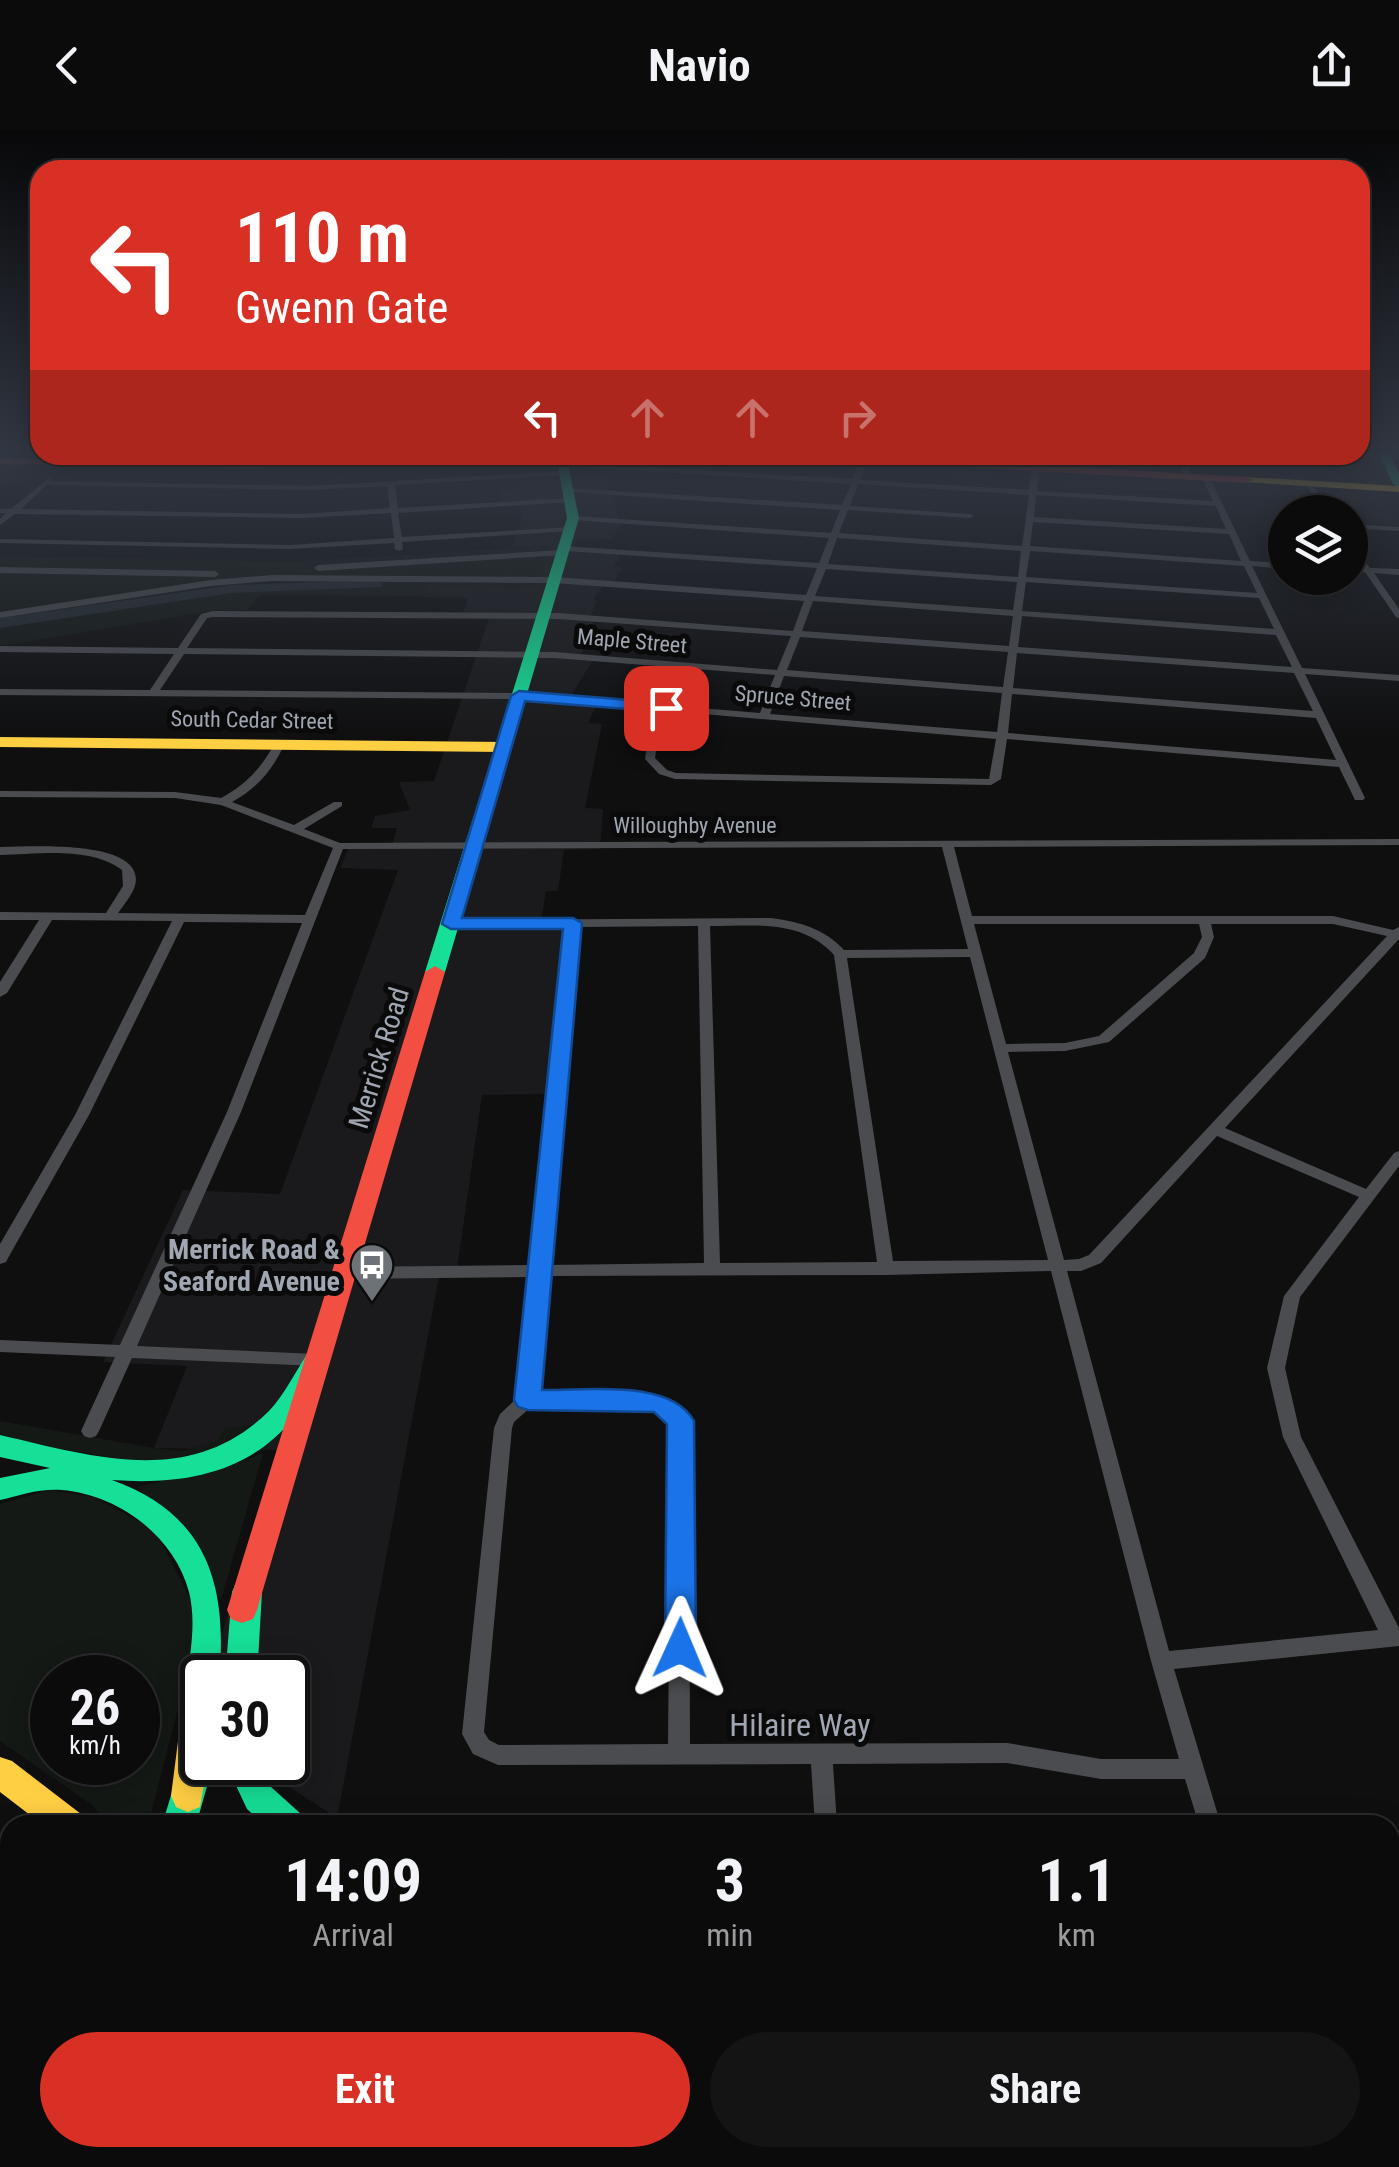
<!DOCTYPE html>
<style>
:root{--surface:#0b0b0c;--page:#141415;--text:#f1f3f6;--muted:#9a9b9d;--line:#2b2b2d;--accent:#d93025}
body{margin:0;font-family:"Roboto Condensed",sans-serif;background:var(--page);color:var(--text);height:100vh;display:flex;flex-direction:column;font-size:38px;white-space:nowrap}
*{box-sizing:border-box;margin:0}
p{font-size:32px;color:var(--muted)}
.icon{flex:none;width:55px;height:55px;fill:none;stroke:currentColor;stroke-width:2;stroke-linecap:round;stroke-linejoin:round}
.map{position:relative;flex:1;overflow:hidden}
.drawer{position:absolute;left:0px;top:1685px;width:1400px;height:352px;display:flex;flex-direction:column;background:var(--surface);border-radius:30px 30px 0 0;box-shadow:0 5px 25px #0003,0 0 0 2px var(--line)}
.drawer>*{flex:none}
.hud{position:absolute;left:30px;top:30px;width:1340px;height:305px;border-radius:30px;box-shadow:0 5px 25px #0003,0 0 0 2px var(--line);background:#d93025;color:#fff;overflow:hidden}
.fabs{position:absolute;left:1268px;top:365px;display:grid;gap:20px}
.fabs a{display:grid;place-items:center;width:100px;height:100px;border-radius:50%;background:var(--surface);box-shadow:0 5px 25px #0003,0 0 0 2px var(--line);font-size:50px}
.speed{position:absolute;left:30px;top:1525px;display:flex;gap:20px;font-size:50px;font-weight:700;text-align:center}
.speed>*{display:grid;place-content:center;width:130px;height:130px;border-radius:50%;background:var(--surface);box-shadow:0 5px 25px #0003,0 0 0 2px var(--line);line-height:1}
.speed small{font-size:25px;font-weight:400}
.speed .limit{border:5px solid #111;border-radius:15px;background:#fff;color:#111}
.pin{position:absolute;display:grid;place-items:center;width:85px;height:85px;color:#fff;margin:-42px;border-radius:20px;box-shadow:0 5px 15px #0006}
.me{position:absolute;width:110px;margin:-55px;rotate:1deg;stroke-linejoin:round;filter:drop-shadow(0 0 8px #0008)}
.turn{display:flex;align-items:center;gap:35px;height:210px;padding:0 40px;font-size:45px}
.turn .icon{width:130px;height:130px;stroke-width:2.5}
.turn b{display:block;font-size:70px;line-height:85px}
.lanes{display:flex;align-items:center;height:95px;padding:0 40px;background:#0003;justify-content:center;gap:50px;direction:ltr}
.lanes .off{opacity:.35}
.eta{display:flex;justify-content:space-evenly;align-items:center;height:170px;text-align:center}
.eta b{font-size:60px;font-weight:700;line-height:70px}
.primary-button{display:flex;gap:20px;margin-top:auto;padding:20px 40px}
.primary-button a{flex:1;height:115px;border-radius:60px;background:var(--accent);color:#fff;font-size:40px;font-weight:700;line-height:115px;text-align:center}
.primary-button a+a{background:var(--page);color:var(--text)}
header{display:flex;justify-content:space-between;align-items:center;height:130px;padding:0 40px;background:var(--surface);font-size:45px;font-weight:700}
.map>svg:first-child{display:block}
.built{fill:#1a1a1c}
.green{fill:#141915;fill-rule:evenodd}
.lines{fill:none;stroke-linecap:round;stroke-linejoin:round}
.stream{stroke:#242c31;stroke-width:6}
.river{fill:#242c31;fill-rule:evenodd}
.street{fill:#4a4c4f;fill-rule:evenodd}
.fast{fill:#16e098;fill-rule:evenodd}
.slow{fill:#ffcf43;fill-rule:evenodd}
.jam{fill:#f24e42;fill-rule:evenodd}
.route{fill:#1a73e8;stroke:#114b97;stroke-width:2.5}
.labels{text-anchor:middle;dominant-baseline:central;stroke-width:10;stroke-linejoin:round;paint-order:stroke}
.far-street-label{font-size:22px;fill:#a0a7b2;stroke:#0a0a0b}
.street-label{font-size:28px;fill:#a0a7b2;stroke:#0a0a0b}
.poi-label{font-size:28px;font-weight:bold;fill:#a0a7b2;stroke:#0a0a0b;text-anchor:end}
.near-street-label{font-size:32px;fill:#a0a7b2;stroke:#0a0a0b}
</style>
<header><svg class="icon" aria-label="back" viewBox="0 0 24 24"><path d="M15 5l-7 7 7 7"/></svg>Navio<svg class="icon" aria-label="share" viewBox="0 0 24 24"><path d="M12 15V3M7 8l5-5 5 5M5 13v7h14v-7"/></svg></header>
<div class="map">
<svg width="1399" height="2037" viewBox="0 0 1399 2037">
<rect width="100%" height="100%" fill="#0f0f10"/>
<path class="built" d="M1399 324V396L1369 394 1362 377 1325 375 1316 364 1249 366 1027 353 1029 339 1242 351 1236 325Z
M573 325H830L995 335 992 351 641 327 633 336 575 332Z
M578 345 606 347 621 394 612 409 577 410 574 420 621 424 614 436 622 438 612 456H603L593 469 597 471 589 489 594 491 583 507 590 508 578 528 593 530 568 571 597 574 588 593 602 594 585 678 603 679 600 719 564 720 558 761H546L540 797H569L550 964 482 965 456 1146 439 1147 337 1688 265 1641 179 1639 202 1565V1632H288V1548L208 1547 280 1320 154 1318 187 1236 103 1232 183 1060 280 1064 398 740 340 738 349 718 391 719 397 698H371L375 686 410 680 399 652 434 651 489 488 462 487 468 468 422 467 427 455 537 457 550 416 512 417 522 387 519 370 503 371 501 360 519 358 518 348Z
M0 1907 10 1908V2028H109L107 2037H0Z"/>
<path class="green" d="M528 327 549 332 553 341 522 343 517 333 237 347 62 339 48 351H9L0 357V333L398 336Z
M551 416 538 457 427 455 423 466 259 465 248 480H217L0 516V426L288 432Z
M0 1291 154 1318 181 1321 217 1312 224 1298 255 1295 178 1339 0 1308Z
M263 1323 221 1470 138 1357 238 1333Z
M49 1360 94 1367 155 1400 201 1490 148 1695H110L92 1675 0 1611V1374ZM52 1548H138V1632H52Z
M0 1750 10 1754V1908L0 1907V1861L8 1831 0 1815Z
M127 2028H472L488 2037H125Z"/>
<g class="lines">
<path class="stream" d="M0 1869 10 1873
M1390 1992 1399 1993"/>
<path class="river" d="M376 450 383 454 381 457 231 463 0 498V488L231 455Z"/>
<path class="street" d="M1076 325H1084L1083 343 1076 341Z
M1180 325H1188L1190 349 1183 347Z
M864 327 868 329 860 350 1029 360 1032 338 1036 336 1040 338 1037 361 1213 371 1202 348 1209 346 1250 431 1285 433V439L1252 436 1302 538 1399 545V551L1305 544 1365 668 1363 670H1355L1339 637 1007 609 1001 649 991 655 675 649 659 644 645 629 649 601 660 581 519 569 0 565V559L150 560 174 524 0 522V516L178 518 201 484 213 481 558 483 793 501 804 471 554 453 272 451 211 456 0 488V482L211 450 272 445 554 447 806 465 817 438 566 421 563 425 318 441 314 438 318 435 561 420V416H564L819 433 829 408 573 390 569 388 573 386 831 403 840 380 568 362 564 360 568 358 842 375 851 354 562 336 558 334 562 332 852 349 860 329ZM858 354 1029 365 1022 416 839 403 848 380 970 388 974 386 970 384 850 376ZM1036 365 1216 376 1226 399 1034 387ZM1033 392 1229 404 1241 431 1030 416ZM837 408 1021 421 1018 447 828 434ZM1030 421 1244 436 1257 463 1026 447ZM826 439 1017 452 1013 480 815 466ZM1026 452 1259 468 1274 499 1022 481ZM813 471 1013 486 1009 516 802 501ZM1022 486 1276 505 1292 537 1018 517ZM213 487 558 489 791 506 777 540 554 522 187 518 207 488ZM800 507 1008 522 1003 557 787 540ZM1017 523 1294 543 1313 581 1013 558ZM184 524 554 528 775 545 760 583 519 563 160 560ZM784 546 1002 563 997 602 770 584ZM1012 564 1316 588 1336 630 1008 603ZM669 581 996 609 989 649 676 643 667 640 655 628 659 601Z
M564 341 567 345 395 355 398 378 570 368 574 370 570 372 398 383 402 407 573 397 574 399 570 401 402 412 403 419 399 421 395 419 394 413 290 419 0 413V409L290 415 394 408 391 383 302 388 15 384 0 395V389L6 383H0V379H11L49 348 52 351 309 356ZM47 355 309 360 387 356 390 378 302 384 21 379Z
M1304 352H1310L1331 382H1323Z
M1350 394 1399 397V401L1350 398Z
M1350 413 1370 438 1399 439V445L1374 443 1399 479V488L1396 487 1365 442H1350V436L1361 437 1350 421Z
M0 437 215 441 219 444 215 447 0 443Z
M279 612 284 615C272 641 257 658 232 672L294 695 334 672H342V676L304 699 340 713 1399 709V715L954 717 972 786H1333L1393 800 1399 797V809L1225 998 1366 1059 1394 1023 1399 1021V1036L1300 1167 1285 1238 1301 1307 1399 1498V1516L1174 1539 1221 1695H1199L1185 1649H1101L1007 1633 833 1634 837 1695H815L811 1634 498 1635 473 1624 462 1604 494 1298 500 1284 518 1267 531 1147 344 1149 338 1147 336 1143 338 1139 344 1137 532 1135 566 797 451 798 445 794 451 790 771 788C799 792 824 798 844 820L968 819 942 717 343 719 241 982 137 1216 317 1224 323 1226 326 1230 323 1234 317 1236 132 1228 99 1301 96 1306 90 1308 84 1306 81 1301 115 1227 0 1222V1210L120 1215 227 982 302 793 184 792 89 985 8 1128 6 1132 0 1134V1114L75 985 172 791 52 790 7 863 0 867V852L39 790H0V782L106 783 123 756 122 740C90 716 38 724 0 725V717C27 717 135 709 136 749 136 761 125 773 118 783L305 785 333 718 221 675 175 668 0 667V661L175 662 221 668C247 654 261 638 275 613ZM974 794H1199L1202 807 1194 823 1099 906 1065 913 1006 914ZM1211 794H1333L1387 806 1089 1125 1079 1129 1064 1130 1008 922 1065 921 1109 912 1205 828 1214 807ZM698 796 704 1133 548 1135 579 797ZM710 796C754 796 802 789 834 825L877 1132 720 1133ZM970 827 1048 1130 893 1131 847 828ZM1217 1006 1359 1067 1284 1166 1267 1238 1283 1307 1378 1500 1169 1521 1067 1141H1081L1101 1133ZM1051 1141 1151 1531 1179 1629H1101L1007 1613 690 1614 689 1291 672 1271 654 1265 536 1263 547 1146 886 1145ZM531 1277 653 1279 660 1281 671 1293 668 1614 499 1615 489 1610 484 1602 512 1298 514 1292Z
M1399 1737V1759L1390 1760V1738Z
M1318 2028H1344L1347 2037H1321Z"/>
<path class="fast" d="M1379 324H1389L1399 343V357L1393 354Z
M548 325 556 328V325H566L579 388 445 842 435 848 425 842 567 388 558 336 511 326Z
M317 1221 326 1223 330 1230 326 1237C315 1254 305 1274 292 1290 246 1345 180 1355 112 1350 207 1384 228 1455 219 1548H202V1562L192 1558 187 1548C191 1520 196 1490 189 1462 174 1406 119 1365 62 1360 41 1358 20 1365 0 1370V1348L50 1338 0 1327V1305C95 1327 191 1358 269 1281 285 1264 295 1242 308 1223Z
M247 1449 258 1453 262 1462 257 1548H225L232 1462 236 1453Z
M202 1601V1632H214L196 1695H162L186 1616 191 1606Z
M225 1632H258L271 1657 301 1684 306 1695H265L247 1679Z
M59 2028H99L96 2037H56Z
M628 2028H681L685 2037H632Z
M805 2028H856L860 2037H809Z"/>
<path class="slow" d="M1247 347 1399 356V362L1243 352Z
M0 607 504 612 512 617 504 622 0 617Z
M202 1535 213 1539 217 1548H202V1632H208L200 1677 188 1682 176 1677 171 1666 186 1549 191 1539Z
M0 1627 12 1631 81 1684 86 1695H43L0 1662Z
M0 1719 10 1722V1756L0 1753Z"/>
<path class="jam" d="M356 325H409L257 338 0 334V328L257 332Z
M466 325H519L382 337 376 334Z
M798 325H861L1247 347 1253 350 1247 353 803 328Z
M435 836 445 842 257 1480 253 1489 242 1493 231 1489 227 1480 425 842Z
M504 2028H557L561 2037H508Z"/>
</g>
<linearGradient id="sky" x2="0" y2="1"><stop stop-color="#080809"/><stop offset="0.53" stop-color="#313742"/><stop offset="1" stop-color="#313742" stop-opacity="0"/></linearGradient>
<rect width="1399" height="609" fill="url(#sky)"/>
<path class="route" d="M519 561 666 573 673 578 666 582 525 571 462 788H573L582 793 542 1260C586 1261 670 1248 694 1291L696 1518 691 1527 680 1531 669 1527 665 1518 667 1294 654 1282 528 1280 518 1277 514 1270 563 799H451L442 794 511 566Z"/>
<defs>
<g id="bus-pin" transform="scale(2.25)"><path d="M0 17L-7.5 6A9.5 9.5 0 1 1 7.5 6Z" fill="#6d7279" stroke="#0a0a0b"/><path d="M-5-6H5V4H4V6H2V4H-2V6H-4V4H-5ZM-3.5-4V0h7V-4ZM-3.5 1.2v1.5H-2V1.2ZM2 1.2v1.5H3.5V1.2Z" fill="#fff"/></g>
</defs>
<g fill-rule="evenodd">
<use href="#bus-pin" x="372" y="1135"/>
</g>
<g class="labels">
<g class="far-street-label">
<text transform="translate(632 511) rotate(5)">Maple Street</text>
<text transform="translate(793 568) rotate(5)">Spruce Street</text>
<text transform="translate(252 590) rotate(1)">South Cedar Street</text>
<text x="695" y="695">Willoughby Avenue</text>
</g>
<g class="street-label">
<text transform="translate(379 928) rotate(-73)">Merrick Road</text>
</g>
<g class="poi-label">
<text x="340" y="1119">Merrick Road &amp;<tspan x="340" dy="32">Seaford Avenue</tspan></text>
</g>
<g class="near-street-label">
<text x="800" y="1595">Hilaire Way</text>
</g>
</g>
</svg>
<div class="fabs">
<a><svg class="icon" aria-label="layers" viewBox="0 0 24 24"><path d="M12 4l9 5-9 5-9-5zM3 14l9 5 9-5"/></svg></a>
</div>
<div class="speed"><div>26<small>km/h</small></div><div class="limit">30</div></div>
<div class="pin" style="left:666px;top:578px;background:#d93025"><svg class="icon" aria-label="arrive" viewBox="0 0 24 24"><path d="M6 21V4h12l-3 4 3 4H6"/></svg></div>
<svg class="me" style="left:680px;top:1518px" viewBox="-20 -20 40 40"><path d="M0-17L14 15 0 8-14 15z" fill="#1a73e8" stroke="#fff" stroke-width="4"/></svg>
<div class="hud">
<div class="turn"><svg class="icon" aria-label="left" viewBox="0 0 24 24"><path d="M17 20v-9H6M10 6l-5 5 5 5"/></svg><div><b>110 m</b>Gwenn Gate</div></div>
<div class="lanes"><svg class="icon" aria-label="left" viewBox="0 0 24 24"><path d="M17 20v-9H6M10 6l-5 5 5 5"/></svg><svg class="icon off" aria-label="ahead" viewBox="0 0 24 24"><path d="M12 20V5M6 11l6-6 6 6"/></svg><svg class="icon off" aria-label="ahead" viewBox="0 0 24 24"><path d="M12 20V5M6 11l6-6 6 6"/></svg><svg class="icon off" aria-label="right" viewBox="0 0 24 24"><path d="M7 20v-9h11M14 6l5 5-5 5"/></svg></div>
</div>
<section class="drawer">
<div class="eta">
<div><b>14:09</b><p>Arrival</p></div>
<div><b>3</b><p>min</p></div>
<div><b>1.1</b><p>km</p></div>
</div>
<div class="primary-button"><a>Exit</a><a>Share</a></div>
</section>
</div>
